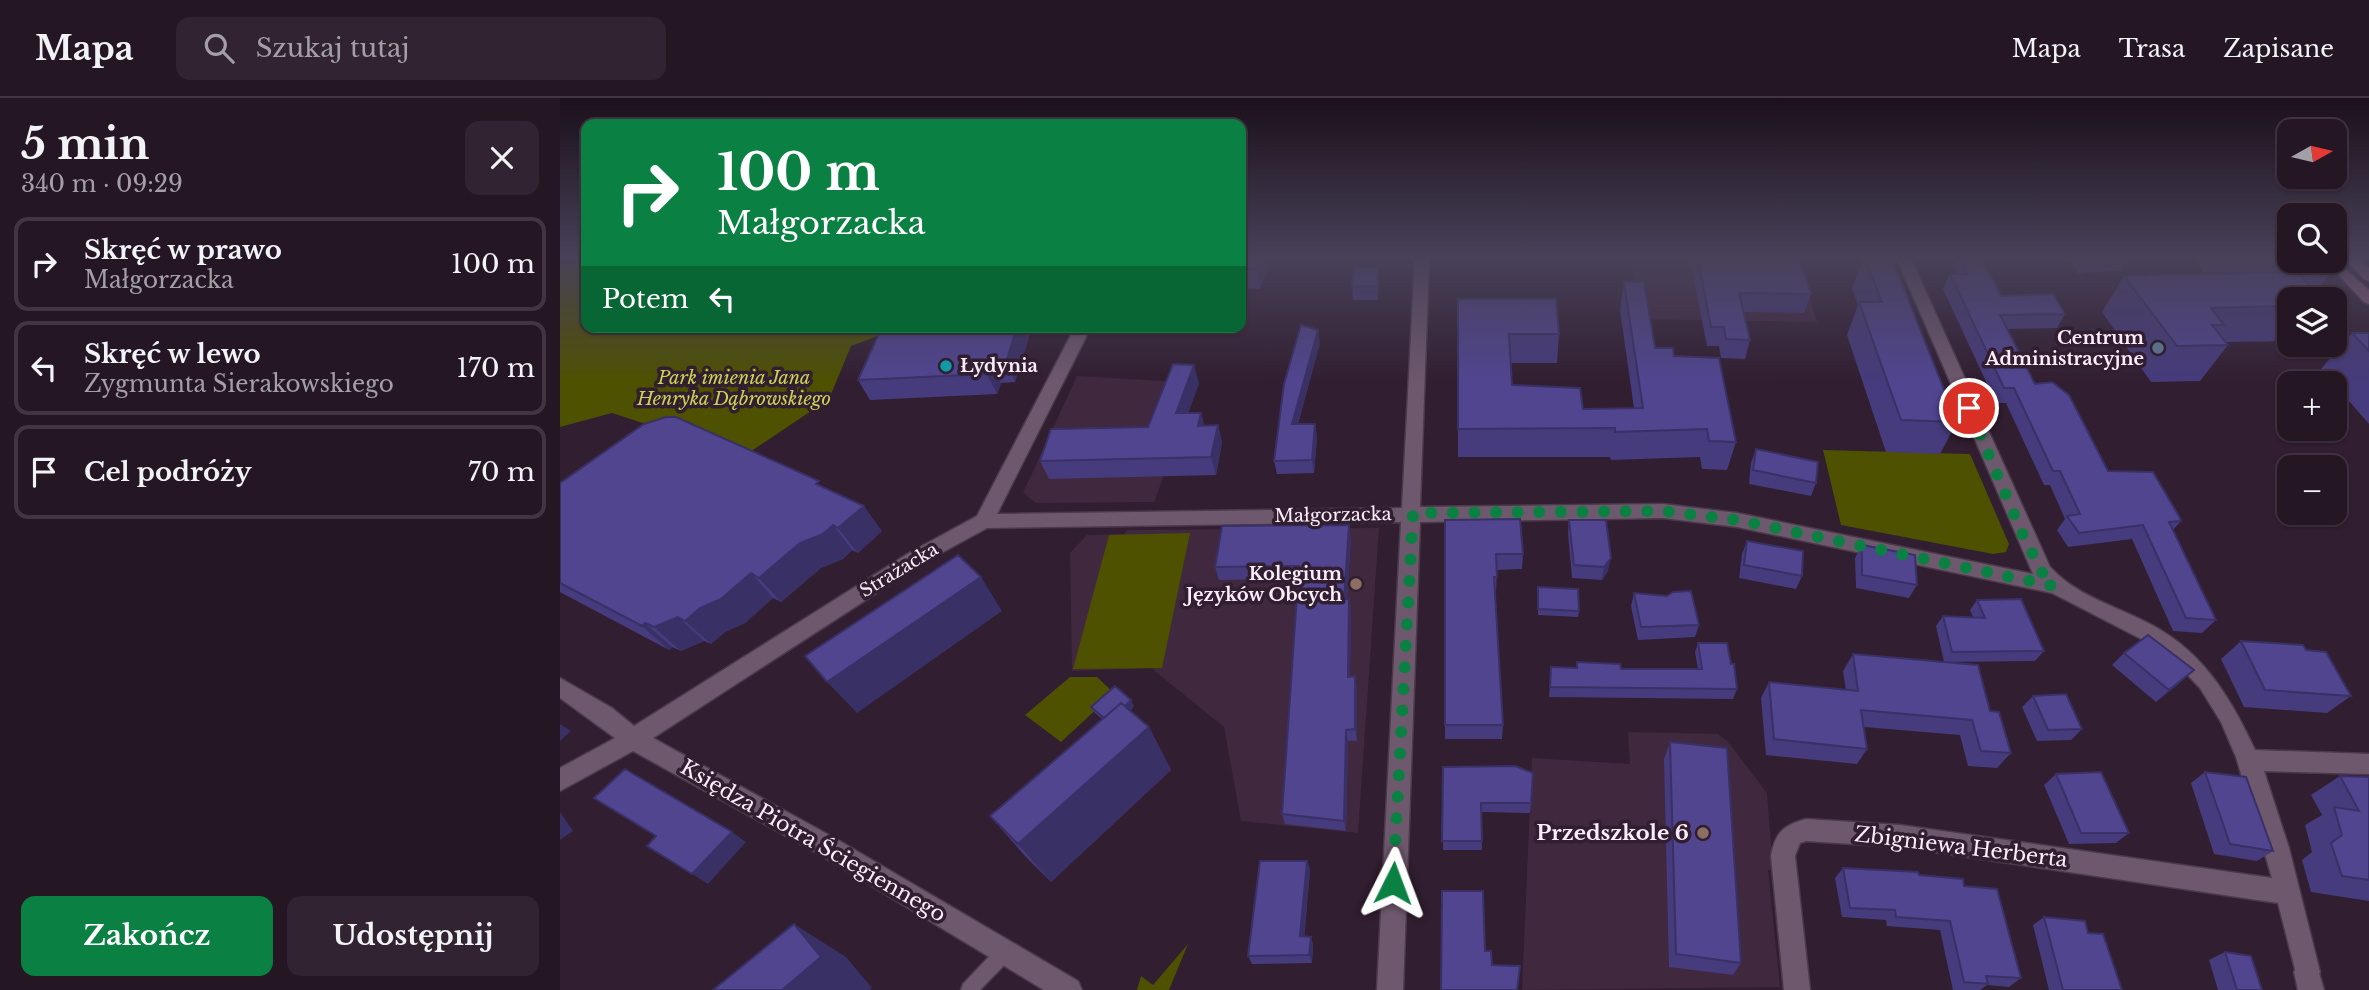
<!DOCTYPE html>
<html lang="pl">
<meta charset="utf-8">
<style>
:root{--surface:#251624;--page:#312331;--text:#f1f3f6;--muted:#a39fa6;--line:#423541;--accent:#0b8043}
body{margin:0;font-family:"Libre Baskerville",serif;background:var(--page);color:var(--text);height:100vh;display:flex;flex-direction:column;font-size:26px;white-space:nowrap}
*{box-sizing:border-box;margin:0}
p{font-size:23px;color:var(--muted)}
.icon{flex:none;width:38px;height:38px;fill:none;stroke:currentColor;stroke-width:2;stroke-linecap:round;stroke-linejoin:round}
.map{position:relative;flex:1;overflow:hidden}
.panel{display:flex;flex-direction:column;background:var(--surface);width:560px}
.panel>*{flex:none}
.banner{position:absolute;left:21px;top:21px;width:665px;height:214px;border-radius:14px;box-shadow:0 2px 5px #0004,0 0 0 2px var(--line);background:#0b8043;color:#fff;overflow:hidden}
.needle{width:46px;rotate:82deg}
.tools{position:absolute;left:1717px;top:21px;display:grid;gap:14px}
.tools a{display:grid;place-items:center;width:70px;height:70px;border-radius:14px;background:var(--surface);box-shadow:0 2px 5px #0004,0 0 0 2px var(--line);font-size:35px}
.pin{position:absolute;display:grid;place-items:center;width:60px;height:60px;color:#fff;margin:-30px;border:4px solid #fff;border-radius:50%;box-shadow:0 2px 7px #0007}
.me{position:absolute;width:77px;margin:-38px;rotate:3deg;stroke-linejoin:round;filter:drop-shadow(0 0 5px #0008)}
.turn{display:flex;align-items:center;gap:24px;height:147px;padding:0 21px;font-size:32px}
.turn .icon{width:91px;height:91px;stroke-width:2.5}
.turn b{display:block;font-size:49px;line-height:60px}
.then{display:flex;align-items:center;height:66px;padding:0 21px;background:#0003;gap:14px;font-size:26px}
.round{display:grid;place-items:center;flex:none;width:74px;height:74px;border-radius:14px;background:var(--page)}
.overview{display:flex;align-items:center;justify-content:space-between;height:119px;padding:0 21px}
h1{font-size:42px;font-weight:700;line-height:52px}
.primary-button{display:flex;gap:14px;margin-top:auto;padding:14px 21px}
.primary-button a{flex:1;height:80px;border-radius:14px;background:var(--accent);color:#fff;font-size:28px;font-weight:700;line-height:80px;text-align:center}
.primary-button a+a{background:var(--page);color:var(--text)}
ul{padding:0;list-style:none}
li{display:flex;align-items:center;gap:21px;height:94px;margin:0 14px 10px;padding:0 7px;border:4px solid var(--line);border-radius:14px}
li div{flex:1}
li b{display:block;font-size:26px}
li em{font-style:normal}
header{display:flex;align-items:center;gap:42px;box-sizing:border-box;height:98px;padding:0 35px;background:var(--surface);border-bottom:2px solid var(--line)}
header strong{font-size:33px}
nav{display:flex;gap:38px;margin-inline-start:auto;font-size:24px}
.search{width:490px;height:63px;background:var(--page);display:flex;align-items:center;gap:18px;box-sizing:border-box;padding:0 24px;border-radius:14px;color:var(--muted);font-size:26px}
main{display:flex;flex:1;min-height:0}
.map>svg:first-child{display:block}
.built{fill:#40283e}
.green{fill:#4e5100}
.lines{fill:none;stroke-linecap:round;stroke-linejoin:round}
.service-casing{stroke:#4a3a4a;stroke-width:3}
.pedestrian-casing{stroke:#4a3a4a;stroke-width:3}
.minor-casing{stroke:#4a3a4a;stroke-width:3}
.secondary-casing{stroke:#4a3a4a;stroke-width:3}
.service{fill:#6e586d;fill-rule:evenodd}
.pedestrian{fill:#6e586d;fill-rule:evenodd}
.minor{fill:#6e586d;fill-rule:evenodd}
.secondary{fill:#96677f;fill-rule:evenodd}
.wall{fill:#463b7c}
.shaded-wall{fill:#393065}
.building{fill:#514590;stroke:#393065;stroke-width:2}
.route{stroke:#0b8043;stroke-width:12;stroke-dasharray:0 21.6}
.service-dot{fill:#5c6f8a;stroke:#311e30;stroke-width:2.5}
.culture-dot{fill:#0f9aa8;stroke:#311e30;stroke-width:2.5}
.education-dot{fill:#8d6e63;stroke:#311e30;stroke-width:2.5}
.labels{text-anchor:middle;dominant-baseline:central;stroke-width:7;stroke-linejoin:round;paint-order:stroke}
.poi-label{font-size:18px;font-weight:bold;fill:#fbedf9;stroke:#311e30;text-anchor:end}
.park-label{font-size:18px;font-style:italic;fill:#cdd454;stroke:#311e30}
.street-label{font-size:18px;fill:#fbedf9;stroke:#311e30}
.near-poi-label{font-size:21px;font-weight:bold;fill:#fbedf9;stroke:#311e30;text-anchor:end}
.near-street-label{font-size:21px;fill:#fbedf9;stroke:#311e30}
</style>
<header>
<strong>Mapa</strong>
<div class="search"><svg class="icon" aria-label="search" viewBox="0 0 24 24"><circle cx="10" cy="10" r="6"/><path d="M15 15l6 6"/></svg>Szukaj tutaj</div>
<nav><a>Mapa</a><a>Trasa</a><a>Zapisane</a></nav>
</header>
<main>
<section class="panel">
<div class="overview"><div><h1>5 min</h1><p>340 m · 09:29</p></div><a class="round"><svg class="icon" aria-label="close" viewBox="0 0 24 24"><path d="M6 6l12 12M18 6L6 18"/></svg></a></div>
<ul>
<li><svg class="icon" aria-label="right" viewBox="0 0 24 24"><path d="M7 20v-9h11M14 6l5 5-5 5"/></svg><div><b>Skręć w prawo</b><p>Małgorzacka</p></div><em>100 m</em></li>
<li><svg class="icon" aria-label="left" viewBox="0 0 24 24"><path d="M17 20v-9H6M10 6l-5 5 5 5"/></svg><div><b>Skręć w lewo</b><p>Zygmunta Sierakowskiego</p></div><em>170 m</em></li>
<li><svg class="icon" aria-label="arrive" viewBox="0 0 24 24"><path d="M6 21V4h12l-3 4 3 4H6"/></svg><div><b>Cel podróży</b></div><em>70 m</em></li>
</ul>
<div class="primary-button"><a>Zakończ</a><a>Udostępnij</a></div>
</section>
<div class="map">
<svg width="1809" height="892" viewBox="0 0 1809 892">
<rect width="100%" height="100%" fill="#311e30"/>
<path class="built" d="M1048 161H1237L1257 224 1080 221 1073 177Z
M517 278 639 285 594 404 476 405 463 395Z
M819 430 798 735 681 723 664 629 591 570 512 573 510 455 527 437 564 436 567 432Z
M1068 634 1158 636 1168 644 1207 695 1213 772H1208L1220 889 962 892 972 660 1070 666Z"/>
<path class="green" d="M0 161H26V229H342L291 248 269 301 184 358 52 315 0 329Z
M1263 352 1410 356 1449 446 1446 454 1433 456 1281 427Z
M630 435 602 570 513 571 549 437Z
M510 579H537L554 595 501 644 465 617Z
M628 846 609 892H577L581 878 593 887Z"/>
<g class="lines">
<g class="service-casing">
<path id="service" d="M445 846 451 848 453 854 451 860 420 892H401L403 886 439 848Z"/>
</g>
<g class="pedestrian-casing">
<path id="pedestrian" d="M1747 861 1756 865 1764 892H1738L1734 874 1738 865Z"/>
</g>
<g class="minor-casing">
<path id="minor" d="M855 161H869L860 409 1103 406 1177 415 1473 476 1337 161H1351L1490 469C1515 496 1549 506 1582 522 1640 549 1669 596 1695 652L1809 656V676L1704 673 1729 750 1760 874 1756 883 1747 887 1738 883 1718 805 1340 749 1246 743 1240 745 1235 758 1250 892H1224L1211 758C1215 734 1224 727 1246 721L1340 727 1712 780 1676 659 1661 624 1640 590 1615 564 1589 545 1492 495 1177 429 1103 420 860 424 843 892H817L841 424 427 430 363 465 93 640 278 742 518 883 522 892H484L262 758 73 653 0 693V670L55 640 0 600V580L52 610 74 628 349 455 417 418 515 229H531L437 416 842 410Z"/>
</g>
<g class="secondary-casing">
<path id="secondary" d="M1774 161 1809 192V206L1804 204 1765 163Z
M1785 161H1800L1809 170V183L1804 181Z"/>
</g>
<use href="#service" class="service"/>
<use href="#pedestrian" class="pedestrian"/>
<use href="#minor" class="minor"/>
<use href="#secondary" class="secondary"/>
</g>
<path class="wall" d="M681 161H711L700 191 681 190Z
M1130 161H1240L1251 196 1244 215 1184 214 1190 242 1185 261 1161 260 1159 248H1147Z
M1303 161H1332L1397 324 1380 356 1326 354 1287 237 1298 207 1292 190Z
M1396 161H1422L1441 198 1505 216 1497 230 1447 231 1475 286 1548 373 1621 423 1613 432 1656 522 1642 535 1613 533 1572 441 1508 449 1497 432 1505 421 1490 387H1484L1446 305H1436L1383 191 1390 176H1396Z
M1510 161H1569L1561 173 1518 175Z
M1633 161H1729V163H1774V161H1783L1756 193 1729 201V243L1666 244 1668 247 1640 283 1591 284 1542 214 1564 178 1666 175 1665 174H1643Z
M818 169 819 183 818 202H793L792 189Z
M1064 184 1095 250 1114 258 1176 344 1167 372 1142 371 1140 359 1051 362 1050 359H898V201L999 236 997 265H951L952 287 1023 311 1074 310 1060 212Z
M472 229 455 284 441 285 437 296 310 302 298 282Z
M1792 235H1809V326L1761 271Z
M760 245 738 326H755L757 339 754 375 717 376 714 363Z
M639 285 628 315H641L644 328 658 327 662 345 656 377 489 381 480 363 588 329Z
M1196 351 1256 385 1251 398 1189 386 1191 365Z
M0 385 264 389 322 433 298 455 292 452 283 461 261 470 221 504 213 500 185 525 165 534 151 546 144 543 121 553 112 549 109 552 0 494Z
M885 422 963 456 962 471 937 472 936 495H935L943 627 942 641H885Z
M1009 422 1048 473 1042 482 1012 480 1008 435Z
M791 440 787 501H789L791 513 790 579 797 590V643H788L786 733 725 726 722 716 738 481 659 482 655 469Z
M1187 443 1242 478 1236 491 1179 480 1182 456Z
M1302 447 1357 487 1349 500 1296 490 1295 460Z
M978 489 1019 513 1018 519 978 517Z
M1074 495 1139 527 1135 539 1078 542 1071 508Z
M1417 502 1484 553 1475 563 1385 564 1430 613 1451 655 1437 670 1408 668 1400 637 1304 629 1307 651 1297 666 1206 657 1201 600 1209 584 1286 592 1283 573 1293 556 1384 564 1376 528 1383 518 1413 519 1410 512Z
M1681 543 1746 552 1791 598 1767 615 1684 609 1661 561Z
M1138 545 1171 566 1177 591 1173 601 989 599 991 569 1016 570 1017 564 1061 571H1138L1135 554Z
M1564 555 1621 584 1596 604 1552 567Z
M1473 598 1522 631 1511 642 1477 643 1462 609Z
M574 608 570 613 589 629 611 672 491 784 465 758 430 718 542 621 535 615 531 609Z
M1110 644 1181 865 1173 877 1109 869 1104 661Z
M883 669 971 705 970 715 921 714 922 752H883Z
M1645 674 1713 753 1697 763 1654 756 1631 685Z
M1496 676 1569 735 1556 745 1509 746 1484 687Z
M1780 678 1809 679V803L1751 794 1742 762 1752 754 1745 727 1762 717 1751 697Z
M747 763 750 772 744 838 753 846 752 865 692 866 688 858Z
M1283 770 1359 777 1404 788 1461 880 1449 889 1427 887 1420 892H1393L1380 832 1327 828 1326 822 1282 819 1275 780Z
M1484 819 1528 835 1562 892H1489L1473 827Z
M1665 854 1702 892H1658L1649 862Z"/>
<path class="shaded-wall" d="M700 161H711L700 191 696 171Z
M818 169 819 183 818 202 817 188Z
M457 229H472L455 284 446 264Z
M758 232 760 245 734 339 732 326Z
M431 265 441 285 437 296 427 276Z
M634 267 639 285 622 333 616 315Z
M641 315 646 333 638 328Z
M755 326 757 339 754 375 752 362Z
M658 327 662 345 656 377 651 359Z
M304 408 322 433 298 455 278 430Z
M273 427 292 452 283 461 261 470 221 504 199 480 240 445Z
M789 427 791 440 786 514 784 501Z
M1051 460 1048 473 1042 482 1044 469Z
M191 475 213 500 185 525 165 534 151 546 125 523 140 510Z
M421 479 442 513 297 615 267 584Z
M789 501 791 513 790 591 788 579Z
M118 519 144 543 121 553 94 529Z
M85 525 112 549 109 552 82 528Z
M1634 572 1621 584 1596 604 1609 592Z
M795 578 797 590V643L795 631Z
M571 602 574 608 552 629 548 624Z
M0 626 11 633 0 643Z
M589 629 611 672 491 784 458 746Z
M786 632 788 643 786 733 784 723Z
M0 714 13 733 0 742Z
M172 734 186 744 148 786 132 776Z
M747 763 750 772 744 846 740 838Z
M234 826 286 859 312 890 310 892H222Z
M751 839 753 846 752 865 749 857Z"/>
<path class="building" d="M681 161H700L696 171 681 170Z
M1138 161H1240L1251 196 1179 195 1190 242 1166 241 1164 229H1151Z
M1305 161H1332L1397 324 1341 322 1299 204H1322Z
M1403 161H1422L1441 198 1493 196 1505 216 1440 217 1475 286 1492 284 1509 297 1548 373 1593 374 1620 420 1621 423 1609 424 1656 522 1626 520 1583 427 1519 435 1507 418 1520 416 1500 373H1493L1454 290H1444L1390 176H1407L1403 167Z
M1703 161H1729V163H1770L1775 169H1710Z
M794 169H818L817 188 792 189Z
M1737 174 1763 201H1729V208L1651 210 1664 227H1652L1668 247 1617 248 1564 178Z
M1064 184H1084L1095 250H1113L1114 258 1159 260 1176 344 1149 343 1147 331 1055 334V330L898 331V201H996L999 236H949L952 287 1020 290 1023 311 1083 310Z
M741 227 758 232 732 326H755L752 362 714 363 724 286Z
M339 229H457L446 264 431 265 427 276 298 282 321 231 338 230Z
M1792 235H1809V253Z
M613 266 634 267 616 315H641L638 328 658 327 651 359 480 363 491 331 588 329Z
M106 319H116L259 383 256 386 304 408 278 430 273 427 263 436 240 445 199 480 191 475 161 501 140 510 125 523 118 519 94 529 85 525 82 528 0 485V385L84 326Z
M1196 351 1258 364 1256 385 1193 372Z
M960 421 963 456H936L937 479H934L943 627H885V422Z
M1009 422H1046L1051 460 1044 469 1014 467Z
M789 427 784 501H789L788 579 795 578V631L786 632 784 723 722 716 739 468 655 469 662 428Z
M1187 443 1243 453 1242 478 1184 467Z
M1302 447 1355 457 1357 487 1302 477Z
M398 457 421 479 267 584 245 558Z
M978 489 1018 491 1019 513 978 511Z
M1131 493 1139 527 1081 529 1074 495 1107 498 1113 494Z
M1461 501 1484 553 1392 554 1383 518 1425 520 1417 502Z
M1588 537 1634 572 1609 592 1564 555Z
M1681 543 1743 547 1746 552 1766 554 1791 598 1705 592Z
M1138 545H1167L1171 566H1174L1177 591 990 589 991 569 1017 570V564L1060 566 1061 571H1142Z
M1293 556 1418 567 1430 613 1439 614 1451 655 1421 653 1412 622 1301 612 1307 651 1214 641 1209 584 1298 593Z
M555 588 571 602 565 608 561 605 544 620 531 609Z
M1506 596 1522 631 1488 632 1473 598Z
M561 605 589 629 458 746 430 718Z
M1110 644 1167 650 1181 865 1116 856Z
M955 668 973 675 971 705H921L922 743H882L883 669Z
M65 671 172 734 132 776 87 748 96 738 34 700Z
M1541 674 1569 735H1521L1496 676Z
M1645 674 1686 679 1713 753 1670 746Z
M1780 678 1809 679V782L1782 778 1771 745 1782 737 1774 709 1799 713Z
M700 763H747L740 838 751 839 749 857 688 858Z
M1283 770 1358 774 1359 777 1403 781 1404 788 1437 791 1461 880 1426 878 1428 886 1404 884 1390 823 1336 819 1335 812 1290 810Z
M882 793H923L925 853H931L932 867 960 868 957 892H881Z
M1484 819 1525 823 1528 835 1543 836 1562 892H1503Z
M234 826 261 859 222 892H153Z
M1665 854 1691 858 1702 892H1677Z"/>
<linearGradient id="sky" x2="0" y2="1"><stop stop-color="#1b101a"/><stop offset="0.56" stop-color="#484159"/><stop offset="1" stop-color="#484159" stop-opacity="0"/></linearGradient>
<rect width="1809" height="285" fill="url(#sky)"/>
<g class="lines">
<path class="route" d="M833 785 853 415 1103 413 1177 422 1494 488 1482 474 1462 435 1409 310"/>
</g>
<circle class="service-dot" cx="1598" cy="250" r="7"/>
<circle class="culture-dot" cx="386" cy="268" r="7"/>
<g class="education-dot">
<circle cx="796" cy="486" r="7"/>
<circle cx="1143" cy="735" r="7"/>
</g>
<g class="labels">
<g class="poi-label">
<text x="1584" y="240">Centrum<tspan x="1584" dy="21">Administracyjne</tspan></text>
<text x="400" y="268" text-anchor="start">Łydynia</text>
<text x="782" y="476">Kolegium<tspan x="782" dy="21">Języków Obcych</tspan></text>
</g>
<g class="park-label">
<text x="174" y="280">Park imienia Jana<tspan x="174" dy="21">Henryka Dąbrowskiego</tspan></text>
</g>
<g class="street-label">
<text transform="translate(773 417) rotate(-1)">Małgorzacka</text>
<text transform="translate(339 472) rotate(-31)">Strażacka</text>
</g>
<g class="near-poi-label">
<text x="1129" y="735">Przedszkole 6</text>
</g>
<g class="near-street-label">
<text transform="translate(253 743) rotate(30)">Księdza Piotra Ściegiennego</text>
<text transform="translate(1401 749) rotate(7)">Zbigniewa Herberta</text>
</g>
</g>
</svg>
<div class="tools">
<a><svg class="needle" viewBox="-14 -14 28 28"><path d="M0-13l5 13h-10z" fill="#e53935"/><path d="M0 13l5-13h-10z" fill="#a39fa6"/></svg></a>
<a><svg class="icon" aria-label="search" viewBox="0 0 24 24"><circle cx="10" cy="10" r="6"/><path d="M15 15l6 6"/></svg></a>
<a><svg class="icon" aria-label="layers" viewBox="0 0 24 24"><path d="M12 4l9 5-9 5-9-5zM3 14l9 5 9-5"/></svg></a>
<a>+</a>
<a>−</a>
</div>
<div class="pin" style="left:1409px;top:310px;background:#d93025"><svg class="icon" aria-label="arrive" viewBox="0 0 24 24"><path d="M6 21V4h12l-3 4 3 4H6"/></svg></div>
<svg class="me" style="left:833px;top:785px" viewBox="-20 -20 40 40"><path d="M0-17L14 15 0 8-14 15z" fill="#0b8043" stroke="#fff" stroke-width="4"/></svg>
<div class="banner">
<div class="turn"><svg class="icon" aria-label="right" viewBox="0 0 24 24"><path d="M7 20v-9h11M14 6l5 5-5 5"/></svg><div><b>100 m</b>Małgorzacka</div></div>
<div class="then">Potem<svg class="icon" aria-label="left" viewBox="0 0 24 24"><path d="M17 20v-9H6M10 6l-5 5 5 5"/></svg></div>
</div>
</div>
</main>
